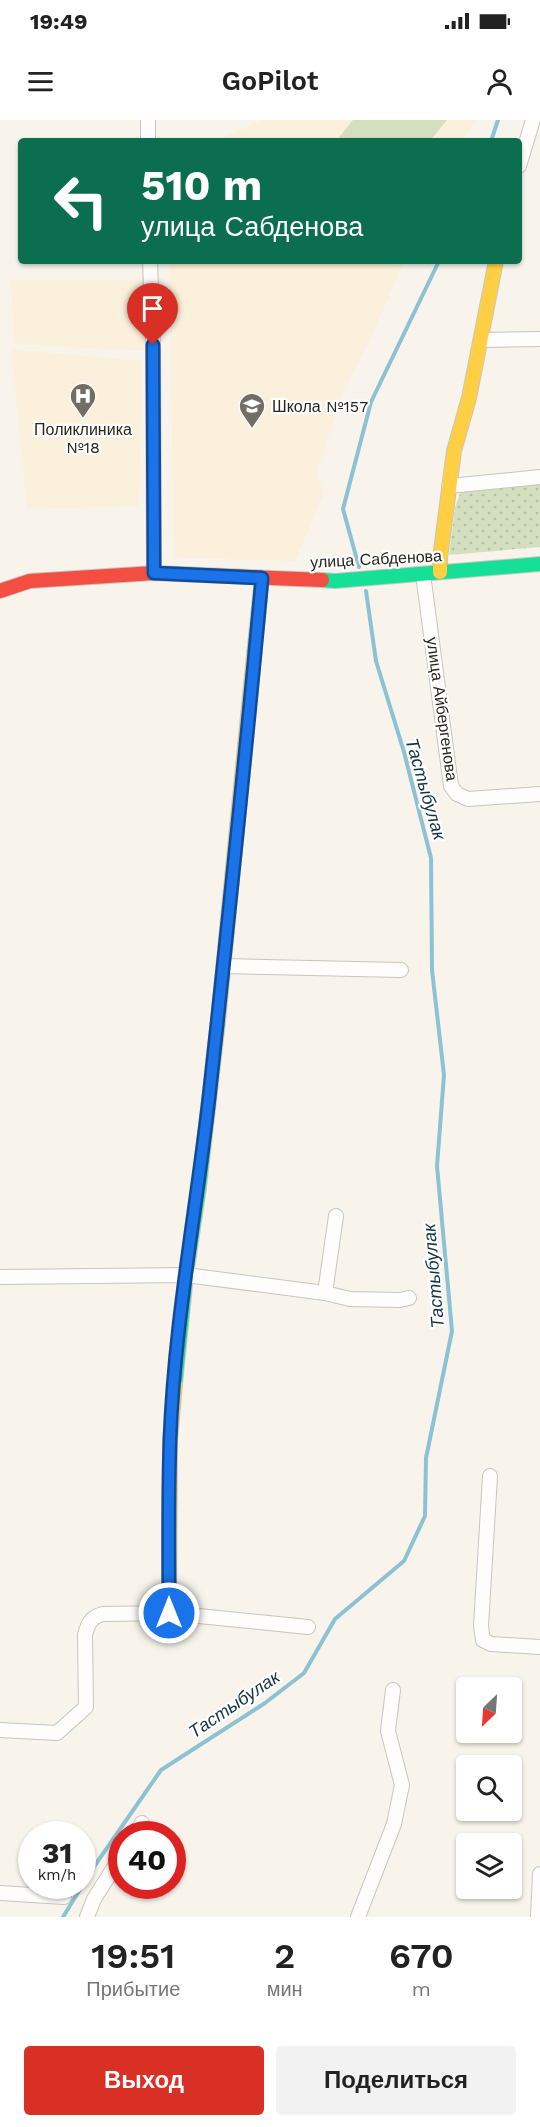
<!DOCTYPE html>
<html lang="ru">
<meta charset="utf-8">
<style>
:root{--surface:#fff;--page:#f2f2f2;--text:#222;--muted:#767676;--accent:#d93025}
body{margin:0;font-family:"Work Sans",sans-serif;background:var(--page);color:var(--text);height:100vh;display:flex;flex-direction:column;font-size:22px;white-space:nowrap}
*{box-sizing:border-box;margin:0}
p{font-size:20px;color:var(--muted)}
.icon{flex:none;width:33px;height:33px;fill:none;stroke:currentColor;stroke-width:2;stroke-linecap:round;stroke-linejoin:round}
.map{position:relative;height:1797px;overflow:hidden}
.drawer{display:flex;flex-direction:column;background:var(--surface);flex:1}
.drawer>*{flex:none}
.hud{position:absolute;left:18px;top:18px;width:504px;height:126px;border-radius:6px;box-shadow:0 2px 4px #0004;background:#0b6e4f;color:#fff;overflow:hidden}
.needle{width:39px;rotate:205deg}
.controls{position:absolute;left:456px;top:1557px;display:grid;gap:12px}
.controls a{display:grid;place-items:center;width:66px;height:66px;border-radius:6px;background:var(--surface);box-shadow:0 2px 4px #0004;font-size:30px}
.speed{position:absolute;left:18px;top:1701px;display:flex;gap:12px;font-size:30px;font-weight:700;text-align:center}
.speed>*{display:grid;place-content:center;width:78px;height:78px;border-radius:50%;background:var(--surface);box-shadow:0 2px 4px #0004;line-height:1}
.speed small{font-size:15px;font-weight:400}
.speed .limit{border:9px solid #d22;background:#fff;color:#111}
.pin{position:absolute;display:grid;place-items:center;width:51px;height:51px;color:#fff;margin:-62px -26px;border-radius:50% 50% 50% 0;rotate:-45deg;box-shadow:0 0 6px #0007}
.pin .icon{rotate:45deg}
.me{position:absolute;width:66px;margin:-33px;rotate:0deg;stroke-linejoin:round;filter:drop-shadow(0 0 4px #0008)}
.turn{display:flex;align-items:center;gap:21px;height:126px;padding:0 24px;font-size:27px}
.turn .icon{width:78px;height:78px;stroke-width:2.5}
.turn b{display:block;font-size:42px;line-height:51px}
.eta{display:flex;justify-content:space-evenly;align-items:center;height:102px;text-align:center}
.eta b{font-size:36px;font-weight:600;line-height:42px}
.button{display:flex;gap:12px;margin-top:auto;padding:12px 24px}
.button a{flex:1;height:69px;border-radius:6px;background:var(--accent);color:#fff;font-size:24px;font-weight:600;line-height:69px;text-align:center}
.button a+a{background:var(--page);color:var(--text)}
.status{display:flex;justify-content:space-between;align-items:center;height:42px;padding:0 30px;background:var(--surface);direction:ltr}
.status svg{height:16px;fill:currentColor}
header{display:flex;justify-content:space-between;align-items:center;height:78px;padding:0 24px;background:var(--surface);font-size:27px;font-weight:600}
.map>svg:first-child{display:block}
.built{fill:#fbf0db}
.grass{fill:url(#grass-dots)}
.pitch{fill:#d3dfbf}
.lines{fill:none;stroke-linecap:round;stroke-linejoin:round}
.stream{stroke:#8cc2d3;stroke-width:4}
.street-casing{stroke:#c9c5bd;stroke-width:16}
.fast-casing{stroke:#c9c5bd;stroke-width:16}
.slow-casing{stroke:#c9c5bd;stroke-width:16}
.jam-casing{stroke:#c9c5bd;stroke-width:16}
.street{stroke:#fefdfc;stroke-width:14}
.fast{stroke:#16e098;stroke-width:14}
.slow{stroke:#ffcf43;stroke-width:14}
.jam{stroke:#f24e42;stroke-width:14}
.route-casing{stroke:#114b97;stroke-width:15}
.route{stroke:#1a73e8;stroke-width:10}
.labels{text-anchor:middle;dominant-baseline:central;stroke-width:4.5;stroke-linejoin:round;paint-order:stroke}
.poi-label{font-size:16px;fill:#2a251c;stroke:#fff;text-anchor:start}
.street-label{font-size:16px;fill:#2a251c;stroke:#fff}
.water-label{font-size:18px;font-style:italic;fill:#103541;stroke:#fff}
</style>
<div class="status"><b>19:49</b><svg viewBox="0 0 49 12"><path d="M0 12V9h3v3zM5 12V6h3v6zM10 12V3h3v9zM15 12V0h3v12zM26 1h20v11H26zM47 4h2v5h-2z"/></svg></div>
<header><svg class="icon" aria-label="menu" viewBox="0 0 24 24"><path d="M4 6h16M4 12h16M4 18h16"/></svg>GoPilot<svg class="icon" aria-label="person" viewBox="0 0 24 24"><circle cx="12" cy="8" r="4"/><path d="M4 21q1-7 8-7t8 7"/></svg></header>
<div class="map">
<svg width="540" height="1797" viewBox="0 0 540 1797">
<defs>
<pattern id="grass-dots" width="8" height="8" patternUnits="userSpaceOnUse" patternTransform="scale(1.5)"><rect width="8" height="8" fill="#d3dfbf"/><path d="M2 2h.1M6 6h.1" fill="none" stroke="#b5bfa4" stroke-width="1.8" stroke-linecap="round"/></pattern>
</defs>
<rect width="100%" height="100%" fill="#f8f4ec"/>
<path class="built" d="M262 0H477L462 21H215Z
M169 141H404L370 221 346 267 317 351 324 374 295 441 174 438Z
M11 160H144V231L14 224Z
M11 229 142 241 139 386 27 389Z"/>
<path class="grass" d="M540 364V427L449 435 455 387 460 373 466 371Z"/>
<path class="pitch" d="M353 0H447L430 21H336Z"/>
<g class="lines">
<path class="stream" d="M491 21 498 0
M359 447 343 389 371 282 439 141
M82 1764 161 1650 265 1583 304 1553 335 1499 404 1441 425 1396 426 1338 452 1211 437 1046 444 955 432 850 431 738 404 632 376 541 366 471
M63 1797 82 1766"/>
<g class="street-casing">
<path id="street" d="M148 21V0
M519 46 533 0
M150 141 153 225 154 453
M481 220 540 219
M449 366 540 357
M423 454 451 666 457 674 468 679 540 674
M224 846 401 850
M0 1157 186 1155 325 1173 350 1179 400 1180 409 1178
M325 1173 336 1096
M490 1356 481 1506 483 1520 491 1524 540 1527
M0 1610 57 1613 86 1587 85 1515C88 1503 91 1497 103 1494L169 1493 308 1507
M135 1714 142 1703
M0 1773 64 1777
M87 1797 94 1779 122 1735
M358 1797 394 1704 402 1665 388 1611 393 1570
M538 1797 540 1754"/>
</g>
<g class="fast-casing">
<path id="fast" d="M322 460 335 461 540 444
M254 535 262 458
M175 1264 186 1155 199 1067 218 901"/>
</g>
<g class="slow-casing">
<path id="slow" d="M440 452V438L454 331 469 278 496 141
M218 901 254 535
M169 1493 170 1320 175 1264"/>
</g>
<g class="jam-casing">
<path id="jam" d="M0 471 30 461 154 453 322 460"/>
</g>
<use href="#street" class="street"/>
<use href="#fast" class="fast"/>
<use href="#slow" class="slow"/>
<use href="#jam" class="jam"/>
</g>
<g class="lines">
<g class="route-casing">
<path id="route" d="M153 225 154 453 262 458C246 632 228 805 209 978 196 1092 174 1206 170 1321 168 1378 169 1436 169 1493"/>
</g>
<use href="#route" class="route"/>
</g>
<defs>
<g id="hospital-pin" transform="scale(1.35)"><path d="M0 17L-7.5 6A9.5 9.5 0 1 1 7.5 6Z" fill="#726d65" stroke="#fff"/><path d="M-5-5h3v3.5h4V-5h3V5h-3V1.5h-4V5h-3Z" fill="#fff"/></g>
<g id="school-pin" transform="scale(1.35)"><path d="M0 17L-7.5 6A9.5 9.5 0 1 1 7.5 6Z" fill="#726d65" stroke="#fff"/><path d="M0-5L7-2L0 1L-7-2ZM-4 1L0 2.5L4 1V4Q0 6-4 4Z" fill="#fff"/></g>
</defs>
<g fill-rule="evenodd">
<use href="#hospital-pin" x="83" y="276"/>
<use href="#school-pin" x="252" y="286"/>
</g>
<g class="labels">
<g class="poi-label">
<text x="272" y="286">Школа №157</text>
<text x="83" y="309" text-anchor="middle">Поликлиника<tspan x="83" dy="18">№18</tspan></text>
</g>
<g class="street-label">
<text transform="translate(376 439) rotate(-3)">улица Сабденова</text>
<text transform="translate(442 589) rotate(82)">улица Айбергенова</text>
</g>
<g class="water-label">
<text transform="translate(426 669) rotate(74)">Тастыбулак</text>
<text transform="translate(433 1156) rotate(-95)">Тастыбулак</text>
<text transform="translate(234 1584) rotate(-34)">Тастыбулак</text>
</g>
</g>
</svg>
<div class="controls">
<a><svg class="needle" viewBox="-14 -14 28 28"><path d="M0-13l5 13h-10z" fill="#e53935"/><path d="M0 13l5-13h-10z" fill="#767676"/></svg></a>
<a><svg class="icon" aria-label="search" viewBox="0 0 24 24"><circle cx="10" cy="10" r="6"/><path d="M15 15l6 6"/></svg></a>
<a><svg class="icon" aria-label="layers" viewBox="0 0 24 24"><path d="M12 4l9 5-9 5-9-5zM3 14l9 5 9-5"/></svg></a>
</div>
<div class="speed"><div>31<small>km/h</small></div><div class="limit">40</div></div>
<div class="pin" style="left:153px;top:225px;background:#d93025"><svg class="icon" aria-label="arrive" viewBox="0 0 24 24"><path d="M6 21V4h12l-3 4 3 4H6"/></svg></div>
<svg class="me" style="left:169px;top:1493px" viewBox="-20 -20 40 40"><circle r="17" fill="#1a73e8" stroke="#fff" stroke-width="3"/><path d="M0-11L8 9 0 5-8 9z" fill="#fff"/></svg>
<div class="hud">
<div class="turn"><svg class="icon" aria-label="left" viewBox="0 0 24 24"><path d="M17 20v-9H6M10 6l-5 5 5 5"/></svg><div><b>510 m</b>улица Сабденова</div></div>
</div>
</div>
<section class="drawer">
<div class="eta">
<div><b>19:51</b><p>Прибытие</p></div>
<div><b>2</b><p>мин</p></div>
<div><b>670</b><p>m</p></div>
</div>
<div class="button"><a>Выход</a><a>Поделиться</a></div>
</section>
